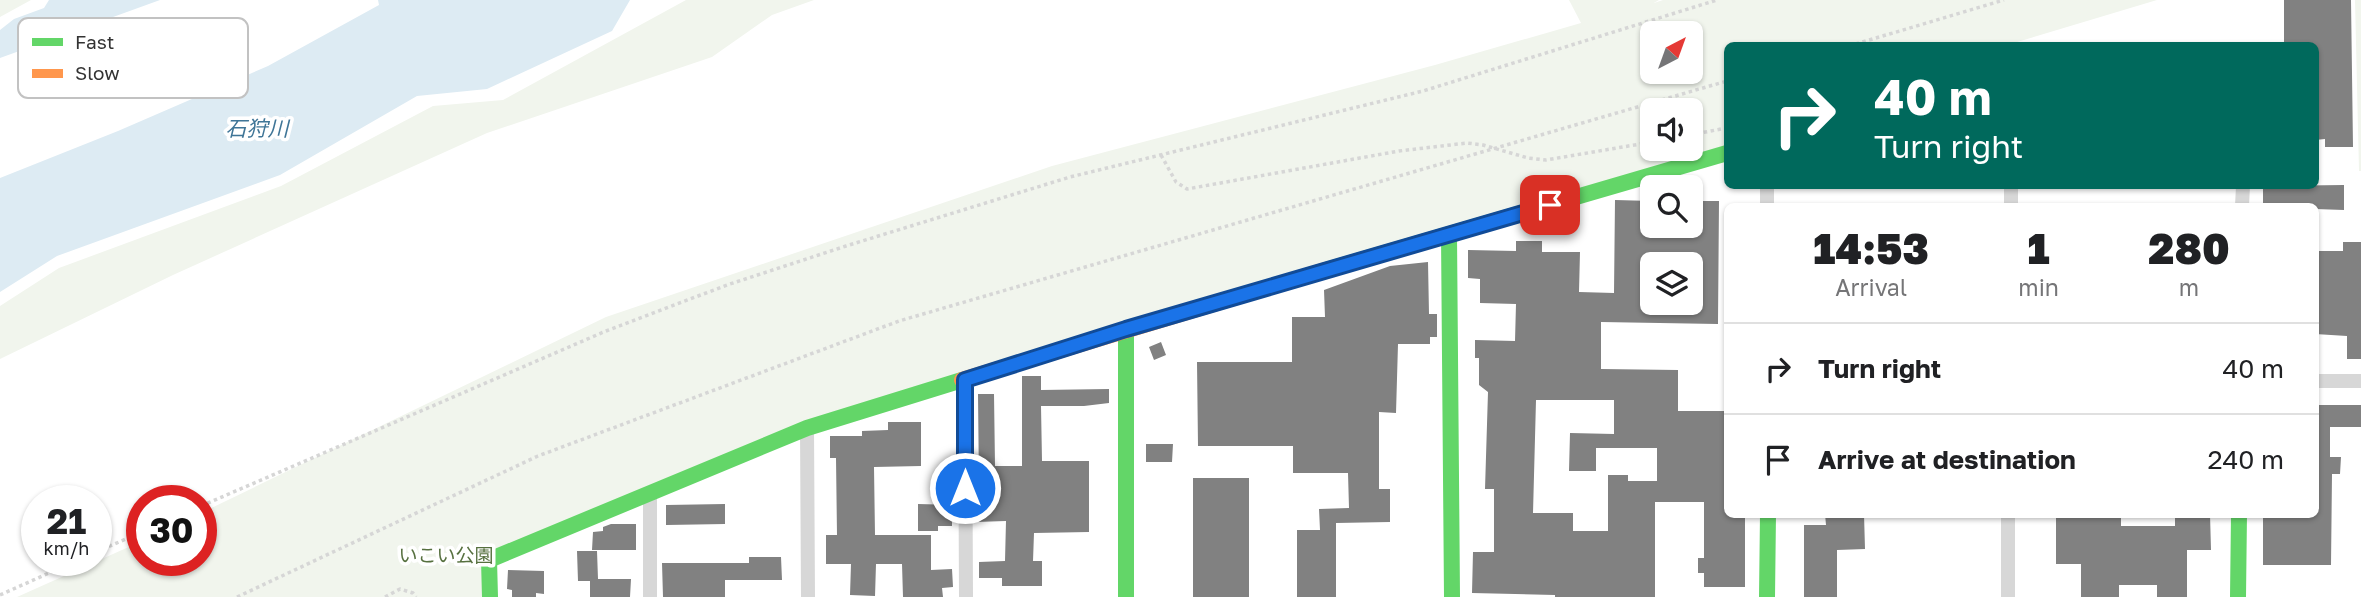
<!DOCTYPE html>
<meta charset="utf-8">
<style>
:root{--surface:#fff;--page:#f2f2f2;--text:#202124;--muted:#757577;--line:#e0e0e0}
body{margin:0;font-family:"Golos Text","Noto Sans JP",sans-serif;background:var(--page);color:var(--text);height:100vh;display:flex;flex-direction:column;font-size:26px;white-space:nowrap}
*{box-sizing:border-box;margin:0}
p{font-size:23px;color:var(--muted)}
.icon{flex:none;width:38px;height:38px;fill:none;stroke:currentColor;stroke-width:2;stroke-linecap:round;stroke-linejoin:round}
.map{position:relative;flex:1;overflow:hidden}
.panel{position:absolute;left:1724px;top:203px;width:595px;height:315px;display:flex;flex-direction:column;background:var(--surface);border-radius:10px;box-shadow:0 2px 5px #0004}
.panel>*{flex:none}
.top-card{position:absolute;left:1724px;top:42px;width:595px;height:147px;border-radius:10px;box-shadow:0 2px 5px #0004;background:#00695c;color:#fff;overflow:hidden}
.needle{width:46px;rotate:41deg}
.fabs{position:absolute;left:1640px;top:21px;display:grid;gap:14px}
.fabs a{display:grid;place-items:center;width:63px;height:63px;border-radius:10px;background:var(--surface);box-shadow:0 2px 5px #0004;font-size:35px}
.speed{position:absolute;left:21px;top:485px;display:flex;gap:14px;font-size:35px;font-weight:700;text-align:center}
.speed>*{display:grid;place-content:center;width:91px;height:91px;border-radius:50%;background:var(--surface);box-shadow:0 2px 5px #0004;line-height:1}
.speed small{font-size:18px;font-weight:400}
.speed .limit{border:10px solid #d22;background:#fff;color:#111}
.pin{position:absolute;display:grid;place-items:center;width:60px;height:60px;color:#fff;margin:-30px;border-radius:14px;box-shadow:0 4px 10px #0006}
.me{position:absolute;width:77px;margin:-38px;rotate:0deg;stroke-linejoin:round;filter:drop-shadow(0 0 5px #0008)}
.turn{display:flex;align-items:center;gap:24px;height:147px;padding:0 35px;font-size:32px}
.turn .icon{width:91px;height:91px;stroke-width:2.5}
.turn b{display:block;font-size:49px;line-height:60px}
.eta{display:flex;justify-content:space-evenly;align-items:center;height:119px;text-align:center}
.eta b{font-size:42px;font-weight:800;line-height:49px}
ul{padding:0;list-style:none}
li{display:flex;align-items:center;gap:21px;height:91px;padding:0 35px;border-top:2px solid var(--line)}
li div{flex:1}
li b{display:block;font-size:26px}
li em{font-style:normal}
.map>svg:first-child{display:block}
.green{fill:#f1f5ed;fill-rule:evenodd}
.water{fill:#ddebf3}
.building{fill:#818181;fill-rule:evenodd}
.lines{fill:none;stroke-linecap:round;stroke-linejoin:round}
.path{stroke:#d6d6d6;stroke-width:3.5;stroke-dasharray:3.5 3.5;stroke-linecap:butt}
.street{stroke:#d7d7d7;stroke-width:14}
.fast{stroke:#63d668;stroke-width:16}
.slow{stroke:#ff974d;stroke-width:16}
.route-casing{stroke:#114b97;stroke-width:18}
.route{stroke:#1a73e8;stroke-width:12}
.labels{text-anchor:middle;dominant-baseline:central;stroke-width:7;stroke-linejoin:round;paint-order:stroke}
.park-label{font-size:19px;fill:#56703f;stroke:#fff}
.water-label{font-size:21px;font-style:italic;fill:#3f7597;stroke:#fff}
.key{fill:#fff;stroke:#c2c2c2;stroke-width:2}
.key-label{font-size:19px;fill:#333}
</style>
<div class="map">
<svg width="2361" height="597" viewBox="0 0 2361 597">
<rect width="100%" height="100%" fill="#fff"/>
<path class="green" d="M0 0H31L0 17Z
M686 0H814L772 15 712 57 487 133 173 275 0 359V306L59 268 281 186 433 106 503 100Z
M1569 0H1659L1654 3 1663 0H2157L2007 45 1727 46V153L807 428 490 560V597H17L142 541V560H201V513L606 317 1052 166 1435 65 1581 23ZM1652 33H1690V72H1652ZM1652 110H1690V149H1652Z
M2355 0H2361V171H2359Z"/>
<path class="water" d="M49 0H160L0 58V30L14 19 44 8Z
M378 0H630L612 31 487 89 417 96 280 175 57 256 0 292V178L118 131 268 66 379 5Z"/>
<path class="building" d="M2284 0H2351L2353 147H2325V139L2315 140V46H2284Z
M2344 185V210L2315 209V206H2263V186Z
M1615 200 1652 201V226H1690V201H1719L1718 324 1601 322V369L1678 370V411H1727V514H1745V587H1704V573H1698V558H1704V502H1655V597H1555V595L1472 593 1473 552H1494V489H1485L1488 392 1479 385V358H1475V340L1515 341 1516 304 1480 303V279L1468 278V250L1516 251V241H1542V252H1580L1579 292 1614 293ZM1652 264H1690V303H1652ZM1536 400H1614V434L1570 433 1569 471H1596V448H1657V481H1628V475H1608V531H1573V513H1533Z
M2343 242H2361V359H2347V336L2315 334V251H2343Z
M1428 262 1429 314H1437V337H1430V344H1398L1396 413 1379 412V489H1390V522L1336 523V597H1297V530H1320L1319 509 1349 508 1348 473H1293V446H1198L1197 362H1292V317H1325L1324 290 1390 266Z
M1161 342 1166 355 1154 360 1149 347Z
M1022 376H1041V390L1109 389V403L1084 406H1041L1042 461H1089V532L1034 533 1033 561H1042V586H1002V578H979V562L1005 561 1006 521 975 522 977 488H979L978 394H994L995 466H1022Z
M2315 405H2361V427H2330V457H2341L2340 474H2332L2331 565H2263V514H2315Z
M888 422H921V466L874 467 875 535H931V570L952 569 953 587 942 588 943 597H903L902 564H876L875 596 850 595 851 564H826V535H837L836 458H830V436H862V431L888 430Z
M1146 444H1173L1172 462H1146Z
M1193 478H1249V597H1193Z
M725 504V524L666 525V505Z
M918 504 956 505V522H952V526H938V531H918Z
M1825 514H1864L1865 549 1837 550V597H1804V525H1826Z
M2056 514H2121V526H2175V514H2210L2211 550H2187V597H2157V585H2119V597H2081V564H2056Z
M611 524H636V550H592L593 532 603 531V527Z
M577 551H597L598 579H631L630 597H590V581H578Z
M749 557H781L782 580H725V597H663L662 563H749Z
M508 570 544 571V594L536 593V597H512V590L507 589Z"/>
<g class="lines">
<path class="path" d="M1849 46 2004 0
M1690 135 1721 129 1727 130
M1161 155 1176 182 1187 189 1399 151 1467 143 1483 145 1528 158 1546 160 1652 142
M201 506 606 331 727 285 846 246 1070 177 1423 91 1717 0
M96 552 142 532
M0 595 78 560
M237 597 538 456 899 321 1727 81
M385 597 400 589 413 593 416 597"/>
<path class="street" d="M1767 186V206
M2011 206V186
M2242 206 2243 186
M965 380 966 597
M2315 381H2361
M807 428 808 597
M650 597V494
M2008 597V514"/>
<path class="fast" d="M1449 235 1452 597
M1326 270 1727 153
M1126 329V597
M490 597 489 560 807 428 962 380
M1767 597 1768 514
M2238 597 2239 514"/>
<path class="slow" d="M962 380 1326 270"/>
</g>
<g class="lines">
<g class="route-casing">
<path id="route" d="M965 488V380L1126 329 1550 205"/>
</g>
<use href="#route" class="route"/>
</g>
<g class="labels">
<g class="park-label">
<text x="446" y="554">いこい公園</text>
</g>
<g class="water-label">
<text x="257" y="128">石狩川</text>
</g>
</g>
<rect x="18" y="18" width="230" height="80" rx="10" class="key"/>
<rect x="32" y="38" width="31" height="8" fill="#63d668"/>
<rect x="32" y="69" width="31" height="9" fill="#ff974d"/>
<g class="key-label">
<text x="75" y="49">Fast</text>
<text x="75" y="80">Slow</text>
</g>
</svg>
<div class="fabs">
<a><svg class="needle" viewBox="-14 -14 28 28"><path d="M0-13l5 13h-10z" fill="#e53935"/><path d="M0 13l5-13h-10z" fill="#757577"/></svg></a>
<a><svg class="icon" aria-label="sound" viewBox="0 0 24 24"><path d="M4 9h4l5-4v14l-5-4H4zM17 9q2 3 0 6"/></svg></a>
<a><svg class="icon" aria-label="search" viewBox="0 0 24 24"><circle cx="10" cy="10" r="6"/><path d="M15 15l6 6"/></svg></a>
<a><svg class="icon" aria-label="layers" viewBox="0 0 24 24"><path d="M12 4l9 5-9 5-9-5zM3 14l9 5 9-5"/></svg></a>
</div>
<div class="speed"><div>21<small>km/h</small></div><div class="limit">30</div></div>
<div class="pin" style="left:1550px;top:205px;background:#d93025"><svg class="icon" aria-label="arrive" viewBox="0 0 24 24"><path d="M6 21V4h12l-3 4 3 4H6"/></svg></div>
<svg class="me" style="left:965px;top:488px" viewBox="-20 -20 40 40"><circle r="17" fill="#1a73e8" stroke="#fff" stroke-width="3"/><path d="M0-11L8 9 0 5-8 9z" fill="#fff"/></svg>
<div class="top-card">
<div class="turn"><svg class="icon" aria-label="right" viewBox="0 0 24 24"><path d="M7 20v-9h11M14 6l5 5-5 5"/></svg><div><b>40 m</b>Turn right</div></div>
</div>
<section class="panel">
<div class="eta">
<div><b>14:53</b><p>Arrival</p></div>
<div><b>1</b><p>min</p></div>
<div><b>280</b><p>m</p></div>
</div>
<ul>
<li><svg class="icon" aria-label="right" viewBox="0 0 24 24"><path d="M7 20v-9h11M14 6l5 5-5 5"/></svg><div><b>Turn right</b></div><em>40 m</em></li>
<li><svg class="icon" aria-label="arrive" viewBox="0 0 24 24"><path d="M6 21V4h12l-3 4 3 4H6"/></svg><div><b>Arrive at destination</b></div><em>240 m</em></li>
</ul>
</section>
</div>
